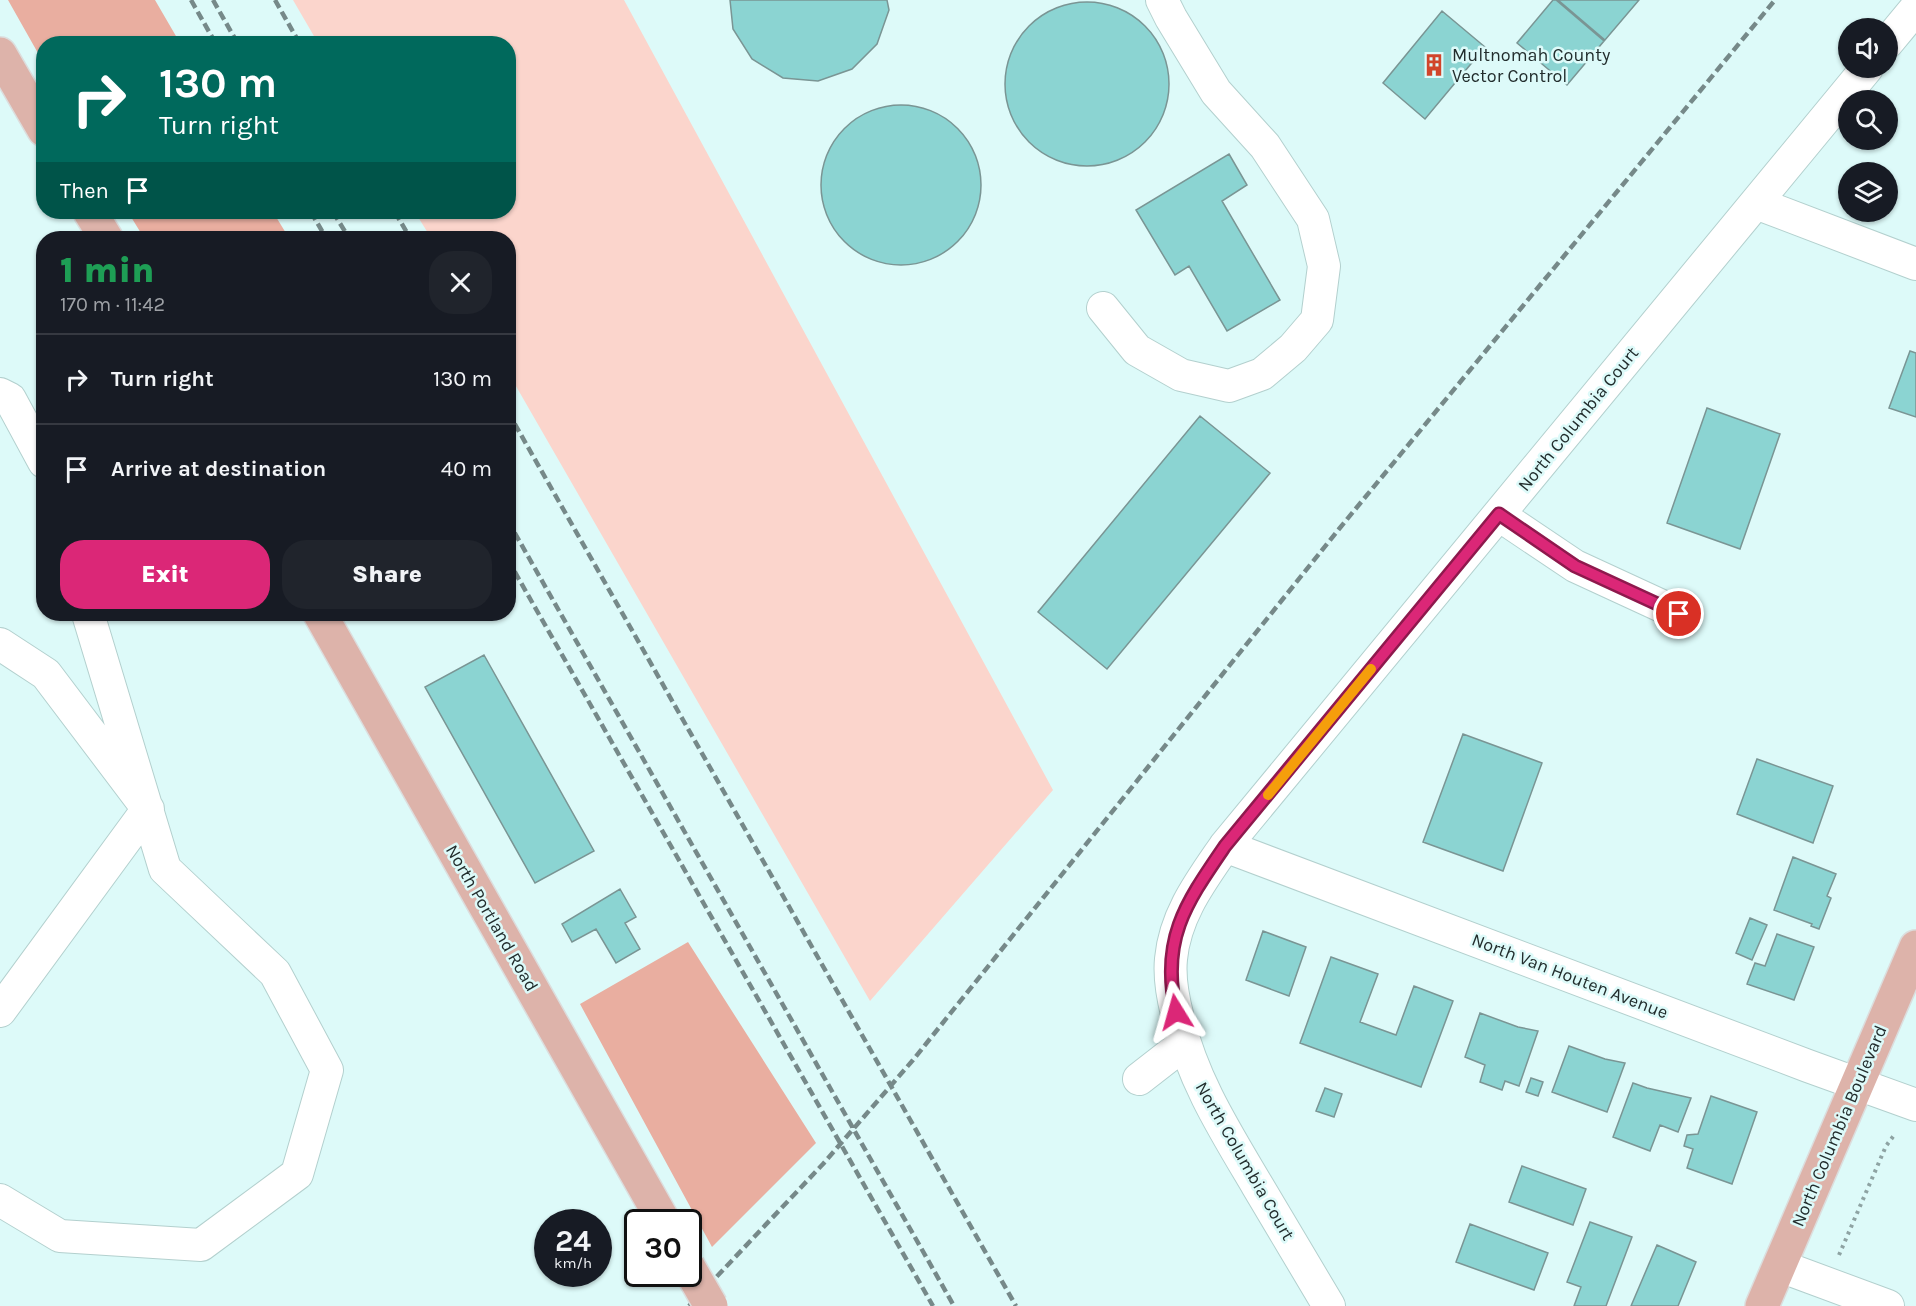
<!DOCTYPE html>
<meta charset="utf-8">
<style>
:root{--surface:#171b24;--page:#20242c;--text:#f1f3f6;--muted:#9ea1a6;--line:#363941;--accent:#db2777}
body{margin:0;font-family:Karla,sans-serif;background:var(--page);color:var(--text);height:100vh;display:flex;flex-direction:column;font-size:22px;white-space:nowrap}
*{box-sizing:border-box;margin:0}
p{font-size:20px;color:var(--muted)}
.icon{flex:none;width:33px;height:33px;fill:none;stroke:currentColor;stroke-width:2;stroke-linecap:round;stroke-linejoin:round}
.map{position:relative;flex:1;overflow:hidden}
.side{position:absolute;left:36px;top:231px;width:480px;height:390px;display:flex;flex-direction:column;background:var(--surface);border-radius:24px;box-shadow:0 2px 4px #0004}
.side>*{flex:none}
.hud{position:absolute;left:36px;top:36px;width:480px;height:183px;border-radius:24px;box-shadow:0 2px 4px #0004;background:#00695c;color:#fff;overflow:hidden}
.fabs{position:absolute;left:1838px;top:18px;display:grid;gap:12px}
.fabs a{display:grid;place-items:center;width:60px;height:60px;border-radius:50%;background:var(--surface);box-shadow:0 2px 4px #0004;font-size:30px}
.speed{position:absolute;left:534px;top:1209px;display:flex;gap:12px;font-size:30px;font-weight:700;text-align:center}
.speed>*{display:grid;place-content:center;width:78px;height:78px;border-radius:50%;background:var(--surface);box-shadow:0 2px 4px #0004;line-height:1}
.speed small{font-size:15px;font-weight:400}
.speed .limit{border:3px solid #111;border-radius:9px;background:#fff;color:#111}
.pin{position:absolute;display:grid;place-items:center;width:51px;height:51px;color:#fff;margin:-26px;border:3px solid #fff;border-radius:50%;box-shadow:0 2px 6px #0007}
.me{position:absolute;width:66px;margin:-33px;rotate:352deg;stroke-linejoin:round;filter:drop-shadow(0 0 4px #0008)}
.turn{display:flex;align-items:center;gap:21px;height:126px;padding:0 24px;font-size:27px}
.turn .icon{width:78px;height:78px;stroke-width:2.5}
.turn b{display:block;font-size:42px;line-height:51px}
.then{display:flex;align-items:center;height:57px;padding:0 24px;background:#0003;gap:12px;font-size:22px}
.round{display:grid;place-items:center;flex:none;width:63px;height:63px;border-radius:24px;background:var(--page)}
.head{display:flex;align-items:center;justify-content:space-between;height:102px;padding:0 24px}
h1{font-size:36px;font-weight:800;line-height:45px;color:#1e9e55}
.button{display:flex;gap:12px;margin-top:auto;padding:12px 24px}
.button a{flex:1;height:69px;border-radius:24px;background:var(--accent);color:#fff;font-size:24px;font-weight:800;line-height:69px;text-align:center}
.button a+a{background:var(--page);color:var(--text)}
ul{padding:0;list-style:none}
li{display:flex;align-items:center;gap:18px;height:90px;padding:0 24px;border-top:2px solid var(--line)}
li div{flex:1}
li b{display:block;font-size:22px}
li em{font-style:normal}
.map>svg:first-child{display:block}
.green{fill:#fbd5cc}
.forest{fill:#e9aea0}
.building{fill:#8bd4d2;stroke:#7a9594;stroke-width:1.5}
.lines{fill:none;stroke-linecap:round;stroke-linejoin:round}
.minor-casing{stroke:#b3d0ce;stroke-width:34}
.major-casing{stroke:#dcdddd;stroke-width:36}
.path{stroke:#8ea3a3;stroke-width:4;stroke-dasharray:3 4.5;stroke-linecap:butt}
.minor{stroke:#fff;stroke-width:32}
.major{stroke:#ddb3aa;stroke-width:33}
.rail{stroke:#768989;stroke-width:4.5;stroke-dasharray:9 4.5;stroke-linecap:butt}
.major-bridge-casing{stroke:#dcdddd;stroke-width:36;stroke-linecap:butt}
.major-bridge{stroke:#ddb3aa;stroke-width:33}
.route-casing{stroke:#8e194d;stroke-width:15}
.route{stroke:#db2777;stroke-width:10}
.slow{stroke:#f59e0b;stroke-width:10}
.labels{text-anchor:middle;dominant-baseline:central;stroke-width:5;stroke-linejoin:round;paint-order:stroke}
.poi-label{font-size:18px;fill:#222d2d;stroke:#ddfaf9;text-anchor:start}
.street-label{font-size:18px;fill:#222d2d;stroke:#ddfaf9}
</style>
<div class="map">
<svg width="1916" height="1306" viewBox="0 0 1916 1306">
<rect width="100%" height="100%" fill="#ddfaf9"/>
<path class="green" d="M293 0H624L1053 790 870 1001 509 374 508 238H431L415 212H508V44L318 43Z"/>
<path class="forest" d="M8 0H155L180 43 44 44 43 62Z
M128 212H273L289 238H144Z
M688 942 816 1143 712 1247 580 1004Z"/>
<path class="building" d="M730 0H887L889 10 877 44 852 69 818 81 783 78 752 59 733 29Z
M1553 0H1556L1604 41 1567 85 1517 43Z
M1558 0H1639L1605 40Z
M1005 84a82 82 0 1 1 164 0a82 82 0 1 1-164 0Z
M1442 11 1485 47 1425 119 1383 83Z
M821 185a80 80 0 1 1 160 0a80 80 0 1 1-160 0Z
M1229 154 1247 185 1222 201 1280 300 1227 331 1189 266 1175 275 1136 210Z
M1910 351 1916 353V417L1889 408Z
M1707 408 1780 434 1740 549 1667 523Z
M1200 416 1270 473 1107 669 1038 612Z
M484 655 594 851 535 883 425 687Z
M1463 734 1542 763 1503 871 1423 842Z
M1757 759 1833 786 1813 843 1737 814Z
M1793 857 1836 874 1827 896 1831 898 1819 929 1811 926 1812 924 1774 910Z
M620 889 636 917 625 923 640 949 616 963 596 929 572 942 562 924Z
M1750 918 1767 925 1752 960 1736 953Z
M1263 931 1306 947 1289 996 1246 980Z
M1777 934 1814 947 1794 1000 1747 984 1755 963 1765 966Z
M1331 957 1378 974 1360 1022 1396 1035 1414 986 1453 1001 1421 1087 1300 1043Z
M1480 1013 1518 1027 1538 1031 1519 1086 1505 1081 1502 1090 1480 1082 1485 1065 1465 1057Z
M1569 1046 1605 1059 1625 1063 1607 1112 1552 1092Z
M1531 1078 1543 1082 1538 1096 1526 1092Z
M1633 1083 1647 1088 1691 1098 1678 1132 1660 1125 1650 1151 1613 1137Z
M1325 1088 1342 1094 1334 1117 1316 1111Z
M1711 1096 1757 1112 1732 1184 1687 1168 1693 1149 1684 1146 1687 1135 1698 1134Z
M1522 1166 1586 1189 1573 1225 1509 1202Z
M1590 1222 1632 1237 1606 1306H1574L1581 1287 1567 1282Z
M1470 1224 1548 1253 1534 1290 1456 1262Z
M1657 1245 1696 1262 1678 1306H1631Z"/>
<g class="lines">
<g class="minor-casing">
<path id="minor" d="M1887 43 1916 8
M1756 203 1916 264
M1103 308 1137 350 1181 375 1229 386 1262 374 1293 348 1317 320 1324 266 1313 219 1265 146 1216 92 1171 18 1162 0
M0 394 10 399 44 462
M1499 515 1575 566 1679 614
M0 644 46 674 148 809 0 1011
M1225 846 1808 1066 1916 1105
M1139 1079 1184 1044
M0 1200 60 1236 201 1245 297 1174 327 1070 275 973 165 869 88 614
M1780 1266 1888 1306
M1329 1306C1305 1266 1281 1225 1257 1185 1225 1131 1192 1079 1178 1018 1173 999 1169 979 1171 959 1175 915 1201 881 1225 846L1867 68"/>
</g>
<g class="major-casing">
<path id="major" d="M0 54 44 130
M90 212 106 238
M320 614 664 1222
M1762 1306 1916 947"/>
</g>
<path class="path" d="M1839 1255 1886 1146 1895 1134"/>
<use href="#minor" class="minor"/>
<use href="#major" class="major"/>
<path class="rail" d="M191 0 216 44
M213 0 238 44
M275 0 300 44
M311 212 326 238
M333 212 349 238
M395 212 410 238
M508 412 1016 1306
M508 521 954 1306
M508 560 933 1306
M689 1306 823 1164 913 1060 1339 529 1775 0"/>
<g class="major-bridge-casing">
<path id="major-bridge" d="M688 1266 711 1306"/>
</g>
<use href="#major-bridge" class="major-bridge"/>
</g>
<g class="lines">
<g class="route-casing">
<path id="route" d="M1176 1012C1160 939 1186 903 1225 846L1499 514 1575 566 1679 614"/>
</g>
<use href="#route" class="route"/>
<path class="slow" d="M1268 795 1371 669"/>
</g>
<defs>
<g id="building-bare" transform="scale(1.8)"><path d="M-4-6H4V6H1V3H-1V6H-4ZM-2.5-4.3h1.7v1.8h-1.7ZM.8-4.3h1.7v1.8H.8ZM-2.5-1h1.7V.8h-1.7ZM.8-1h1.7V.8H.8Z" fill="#d1452b" stroke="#ddfaf9" stroke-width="2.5" paint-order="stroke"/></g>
</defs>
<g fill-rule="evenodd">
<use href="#building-bare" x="1434" y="65"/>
</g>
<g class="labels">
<g class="poi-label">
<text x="1452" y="55">Multnomah County<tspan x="1452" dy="21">Vector Control</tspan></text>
</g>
<g class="street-label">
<text transform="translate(1578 419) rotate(-51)">North Columbia Court</text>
<text transform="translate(492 918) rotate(60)">North Portland Road</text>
<text transform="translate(1570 976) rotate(21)">North Van Houten Avenue</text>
<text transform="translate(1839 1126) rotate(-67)">North Columbia Boulevard</text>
<text transform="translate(1245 1161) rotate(60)">North Columbia Court</text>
</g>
</g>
</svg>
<div class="fabs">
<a><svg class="icon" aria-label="sound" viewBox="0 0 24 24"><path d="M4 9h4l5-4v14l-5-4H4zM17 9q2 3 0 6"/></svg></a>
<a><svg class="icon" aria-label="search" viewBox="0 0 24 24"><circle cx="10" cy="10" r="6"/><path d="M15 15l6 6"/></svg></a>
<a><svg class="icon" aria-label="layers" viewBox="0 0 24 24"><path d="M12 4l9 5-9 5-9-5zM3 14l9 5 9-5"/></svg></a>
</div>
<div class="speed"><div>24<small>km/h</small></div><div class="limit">30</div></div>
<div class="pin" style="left:1679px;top:614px;background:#d93025"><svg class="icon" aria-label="arrive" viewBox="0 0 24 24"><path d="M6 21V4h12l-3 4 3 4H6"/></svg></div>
<svg class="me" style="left:1176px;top:1012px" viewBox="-20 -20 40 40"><path d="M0-17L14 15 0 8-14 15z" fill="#db2777" stroke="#fff" stroke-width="4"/></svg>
<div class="hud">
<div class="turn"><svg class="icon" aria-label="right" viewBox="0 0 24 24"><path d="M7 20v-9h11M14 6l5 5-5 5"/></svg><div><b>130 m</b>Turn right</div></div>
<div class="then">Then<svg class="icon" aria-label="arrive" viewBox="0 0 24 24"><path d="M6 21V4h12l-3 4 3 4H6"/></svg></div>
</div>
<section class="side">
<div class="head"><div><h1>1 min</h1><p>170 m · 11:42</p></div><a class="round"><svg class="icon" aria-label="close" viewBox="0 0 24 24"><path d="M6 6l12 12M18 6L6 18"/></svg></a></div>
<ul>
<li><svg class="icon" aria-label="right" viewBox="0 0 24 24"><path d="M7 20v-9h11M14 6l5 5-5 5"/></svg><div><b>Turn right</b></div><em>130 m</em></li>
<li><svg class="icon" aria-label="arrive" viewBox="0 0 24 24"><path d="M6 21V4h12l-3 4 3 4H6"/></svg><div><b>Arrive at destination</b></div><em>40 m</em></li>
</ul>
<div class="button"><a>Exit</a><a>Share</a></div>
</section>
</div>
